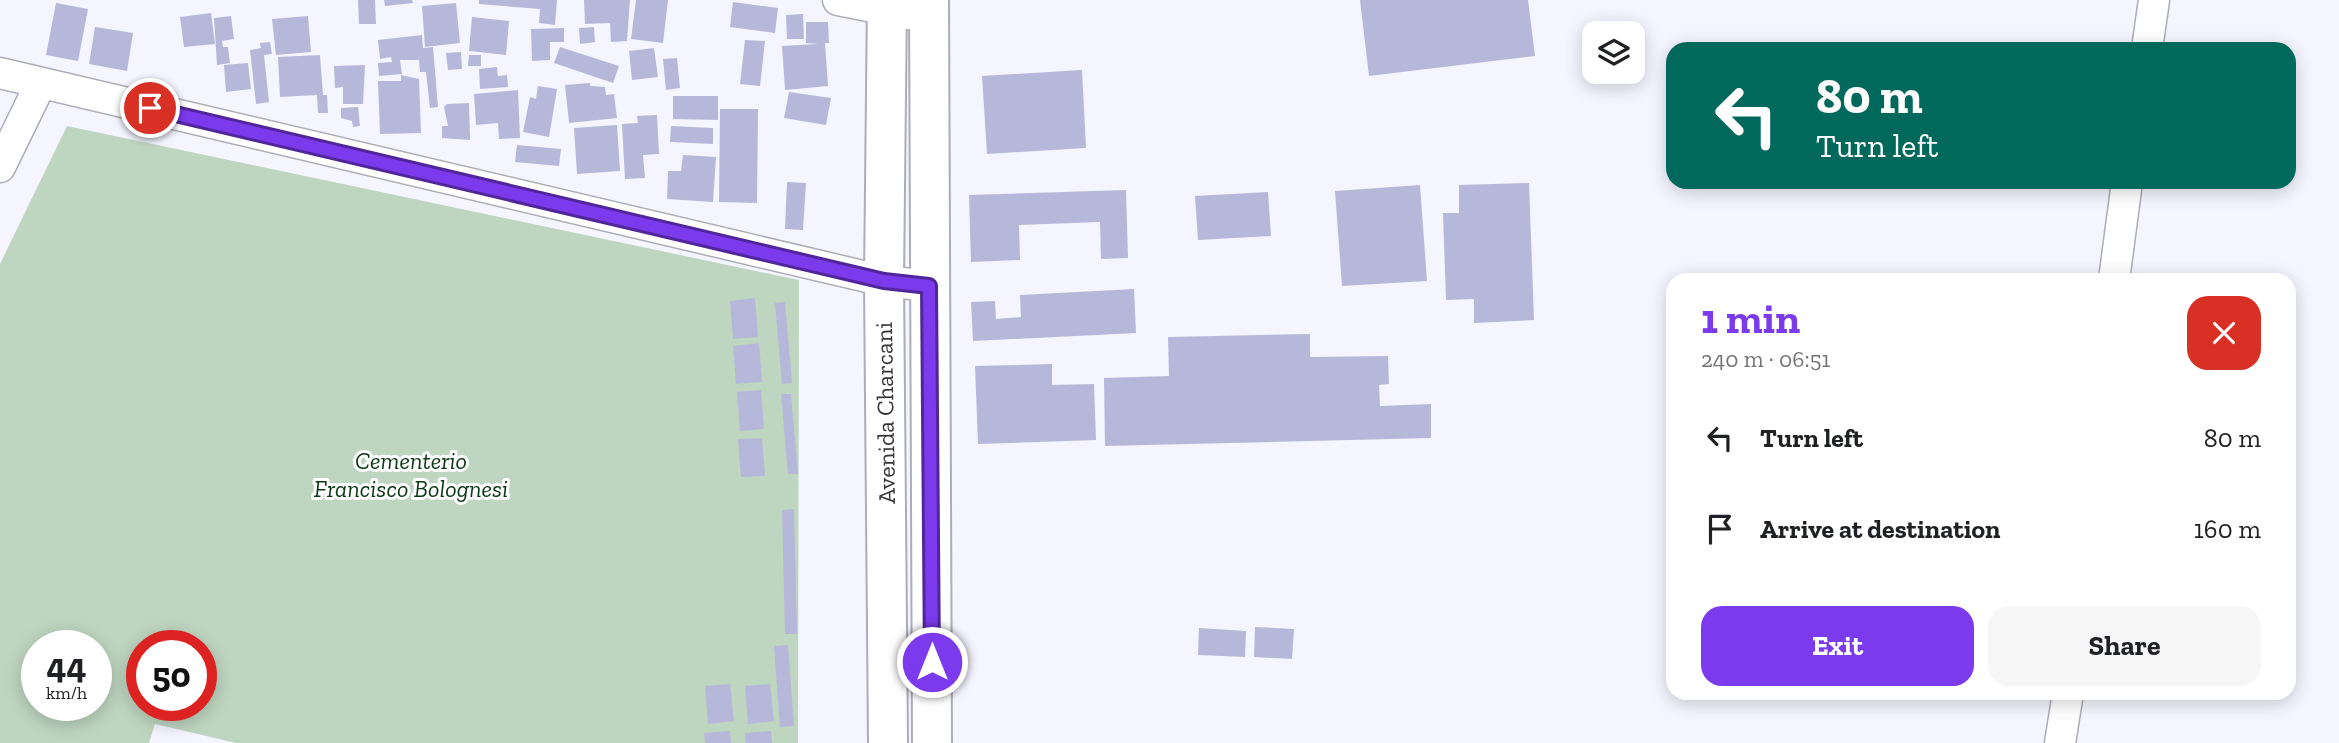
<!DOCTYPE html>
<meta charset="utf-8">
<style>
:root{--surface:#fff;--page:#f6f6f6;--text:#202124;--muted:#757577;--accent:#7c3aed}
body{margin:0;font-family:"Zilla Slab",serif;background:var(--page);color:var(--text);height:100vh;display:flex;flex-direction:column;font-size:26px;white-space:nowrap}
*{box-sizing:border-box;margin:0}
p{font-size:23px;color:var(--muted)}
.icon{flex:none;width:38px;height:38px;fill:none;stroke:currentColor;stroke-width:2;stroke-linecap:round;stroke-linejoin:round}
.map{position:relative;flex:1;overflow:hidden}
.details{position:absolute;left:1666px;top:273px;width:630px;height:427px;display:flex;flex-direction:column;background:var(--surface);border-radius:21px;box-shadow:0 4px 18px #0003}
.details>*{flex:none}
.top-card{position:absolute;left:1666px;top:42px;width:630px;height:147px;border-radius:21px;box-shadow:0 4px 18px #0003;background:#00695c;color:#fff;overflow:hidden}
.fabs{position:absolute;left:1582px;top:21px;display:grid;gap:14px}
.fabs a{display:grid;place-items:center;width:63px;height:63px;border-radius:14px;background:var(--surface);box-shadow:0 4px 18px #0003;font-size:35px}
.speed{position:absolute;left:21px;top:630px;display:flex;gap:14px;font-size:35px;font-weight:700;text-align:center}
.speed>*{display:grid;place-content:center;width:91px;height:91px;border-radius:50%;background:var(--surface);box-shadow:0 4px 18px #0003;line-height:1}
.speed small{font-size:18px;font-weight:400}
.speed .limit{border:10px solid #d22;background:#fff;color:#111}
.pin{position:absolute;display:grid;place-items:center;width:60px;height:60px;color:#fff;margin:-30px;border:4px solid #fff;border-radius:50%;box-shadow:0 2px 7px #0007}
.me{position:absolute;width:77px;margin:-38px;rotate:0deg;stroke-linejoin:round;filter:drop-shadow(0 0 5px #0008)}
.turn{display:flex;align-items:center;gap:24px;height:147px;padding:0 35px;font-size:32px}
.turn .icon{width:91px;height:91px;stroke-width:2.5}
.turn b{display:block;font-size:49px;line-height:60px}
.round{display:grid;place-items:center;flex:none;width:74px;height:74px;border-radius:21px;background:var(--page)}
.head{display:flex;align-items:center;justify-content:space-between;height:119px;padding:0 35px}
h1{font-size:42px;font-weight:800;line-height:52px;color:var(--accent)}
.action{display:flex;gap:14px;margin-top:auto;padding:14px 35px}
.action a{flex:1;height:80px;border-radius:21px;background:var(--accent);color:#fff;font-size:28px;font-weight:800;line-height:80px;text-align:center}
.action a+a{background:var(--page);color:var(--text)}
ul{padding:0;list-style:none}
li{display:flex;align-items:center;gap:21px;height:91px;padding:0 35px}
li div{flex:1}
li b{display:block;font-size:26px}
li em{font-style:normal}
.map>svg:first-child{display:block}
.green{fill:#bed5bf;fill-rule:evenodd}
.building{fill:#b6b8d9}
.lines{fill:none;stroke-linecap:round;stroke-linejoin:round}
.street-casing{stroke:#acadb6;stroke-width:33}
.secondary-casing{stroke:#acadb6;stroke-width:42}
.street{stroke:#fff;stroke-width:30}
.secondary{stroke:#fff;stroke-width:38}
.route-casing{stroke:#51269a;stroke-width:18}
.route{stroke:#7c3aed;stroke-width:12}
.labels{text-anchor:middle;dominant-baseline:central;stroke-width:6;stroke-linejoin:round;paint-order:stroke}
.street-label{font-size:24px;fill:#353639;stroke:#fff}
.park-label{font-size:24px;font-style:italic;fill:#0b3714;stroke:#fff}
</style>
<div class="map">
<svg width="2339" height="743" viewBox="0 0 2339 743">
<rect width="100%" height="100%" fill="#f4f5ff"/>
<path class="green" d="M67 126 799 280 798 743H236L155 724 149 743H0V264ZM37 646H96V705H37ZM142 646H201V705H142Z"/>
<path class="building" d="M358 0H375L376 24H359Z
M384 0H412L413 3 385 6Z
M479 0H557L555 25 539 23 540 9 479 4Z
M584 0H630L627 41 611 42 610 23 585 24Z
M636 0H668L663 43 631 39Z
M1360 0H1528L1535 56 1369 76Z
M733 2 778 8 775 33 730 27Z
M56 3 88 9 78 61 46 55Z
M456 3 460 43 425 47 422 6Z
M211 13 215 44 184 47 180 17Z
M803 14 804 39H787L786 15Z
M231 16 234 39 222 41 223 47H228L230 63 217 65 214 18Z
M308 16 311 52 276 55 272 19Z
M472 17 509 21 506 55 469 51Z
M806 22H828L829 43H825L828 86 785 90 782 46 818 44 806 43Z
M95 27 133 33 127 71 89 64Z
M594 27 595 42 580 44 579 28Z
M564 28V42H550V60L532 61 531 29Z
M422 35 423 48 433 47 438 107 430 108 426 72H420L419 60H400L402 74 379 76 378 63 392 62 391 57 380 59 378 40Z
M745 40 765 41 760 86 740 84Z
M270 42 272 54 264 55 269 102 256 104 250 50 261 48 260 43Z
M560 47 619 66 613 83 554 63Z
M654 48 658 77 632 80 629 51Z
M461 52 462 69 448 70 446 53Z
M320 55 323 95H327L328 113H318L317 95 280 97 278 57Z
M469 55H481V66H468Z
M677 58 680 88 666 90 663 59Z
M248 63 251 89 226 92 224 65Z
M365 65 363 104H343V87L335 88 334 66Z
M497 67 498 76 507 75 508 87 480 89 479 69Z
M1082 70 1086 148 987 154 982 76Z
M401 75 419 79 421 133 380 134 378 81H401Z
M590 83V86L605 87 606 95 614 94 617 118 569 123 565 85Z
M538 86 557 89 549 137 523 132 530 97 536 99Z
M518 90 520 138 499 139 498 123 476 125 474 94Z
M789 92 831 98 826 125 784 118Z
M673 96H718V120L673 119Z
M469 103 470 140 442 138V126H448L444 107 447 104Z
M358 107 360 126 353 127 352 121 341 118V108Z
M720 109H758L757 203 719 202Z
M657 115 659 154 643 155 645 178 625 179 622 124 638 123 637 116Z
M617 125 620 171 577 174 574 128Z
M671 126 713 128V144L670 142Z
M517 145 561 149 559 166 515 162Z
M683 155 716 157 713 202 667 199 668 171H681Z
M787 182 806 183 803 230 785 229Z
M1529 183 1534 320 1474 323V299L1446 300 1443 213H1459V185Z
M1420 185 1427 281 1342 286 1335 191Z
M1126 190 1128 258 1101 259 1100 222 1019 225 1020 260 971 262 969 195Z
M1268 192 1271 236 1198 240 1195 196Z
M1134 289 1136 333 973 341 971 302 995 301 996 319 1021 317 1020 295Z
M755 298 758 337 733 339 730 301Z
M785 302 792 383 782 384 775 303Z
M1310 334V357L1388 356 1389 384 1379 385 1380 406 1431 404V438L1105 446 1104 378 1169 376 1168 337Z
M759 343 762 382 736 384 733 346Z
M1052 364V385L1094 384 1096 440 978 444 975 366Z
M761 390 764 429 740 431 737 392Z
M781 394H791L798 474H788Z
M762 438 765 476 741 477 738 439Z
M794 509 797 634H785L782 510Z
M1255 627 1294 629 1292 659 1254 657Z
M1199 628 1246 631 1245 657 1198 655Z
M788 645 794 726 780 727 774 646Z
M730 684 734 721 708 724 705 686Z
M770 684 774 721 748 724 745 686Z
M730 731 731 743H705L704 733Z
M771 731 772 743H746L745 733Z"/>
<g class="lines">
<g class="street-casing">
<path id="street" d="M838 0 929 18
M2147 49 2154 0
M0 73 884 281 929 286
M0 167 41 83
M2114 280 2127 182
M2060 743 2068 693"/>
</g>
<g class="secondary-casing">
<path id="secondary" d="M887 0 884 281 888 743
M929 0 932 743"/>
</g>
<use href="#street" class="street"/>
<use href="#secondary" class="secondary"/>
</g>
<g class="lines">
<g class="route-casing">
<path id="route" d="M150 108 884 281 929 286 932 662"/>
</g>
<use href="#route" class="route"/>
</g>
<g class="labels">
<g class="street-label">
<text transform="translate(885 413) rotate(-91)">Avenida Charcani</text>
</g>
<g class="park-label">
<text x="411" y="460">Cementerio<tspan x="411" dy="28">Francisco Bolognesi</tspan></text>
</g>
</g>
</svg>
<div class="fabs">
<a><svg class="icon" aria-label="layers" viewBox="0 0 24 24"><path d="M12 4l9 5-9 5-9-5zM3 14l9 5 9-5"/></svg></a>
</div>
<div class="speed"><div>44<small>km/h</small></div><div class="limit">50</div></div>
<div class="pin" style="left:150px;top:108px;background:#d93025"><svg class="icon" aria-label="arrive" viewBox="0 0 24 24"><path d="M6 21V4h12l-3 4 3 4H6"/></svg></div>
<svg class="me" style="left:932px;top:662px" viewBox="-20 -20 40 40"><circle r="17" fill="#7c3aed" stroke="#fff" stroke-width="3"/><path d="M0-11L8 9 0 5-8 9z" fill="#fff"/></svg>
<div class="top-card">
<div class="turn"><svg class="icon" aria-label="left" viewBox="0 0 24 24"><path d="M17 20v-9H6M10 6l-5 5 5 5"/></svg><div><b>80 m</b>Turn left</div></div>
</div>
<section class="details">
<div class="head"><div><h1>1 min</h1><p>240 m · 06:51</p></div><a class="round" style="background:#d93025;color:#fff"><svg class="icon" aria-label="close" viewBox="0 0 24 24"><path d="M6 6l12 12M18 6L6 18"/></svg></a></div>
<ul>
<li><svg class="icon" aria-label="left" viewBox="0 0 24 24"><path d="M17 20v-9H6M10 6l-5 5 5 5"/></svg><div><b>Turn left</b></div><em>80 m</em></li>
<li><svg class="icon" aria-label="arrive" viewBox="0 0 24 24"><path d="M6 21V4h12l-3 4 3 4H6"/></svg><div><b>Arrive at destination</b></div><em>160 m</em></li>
</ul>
<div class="action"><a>Exit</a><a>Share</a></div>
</section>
</div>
